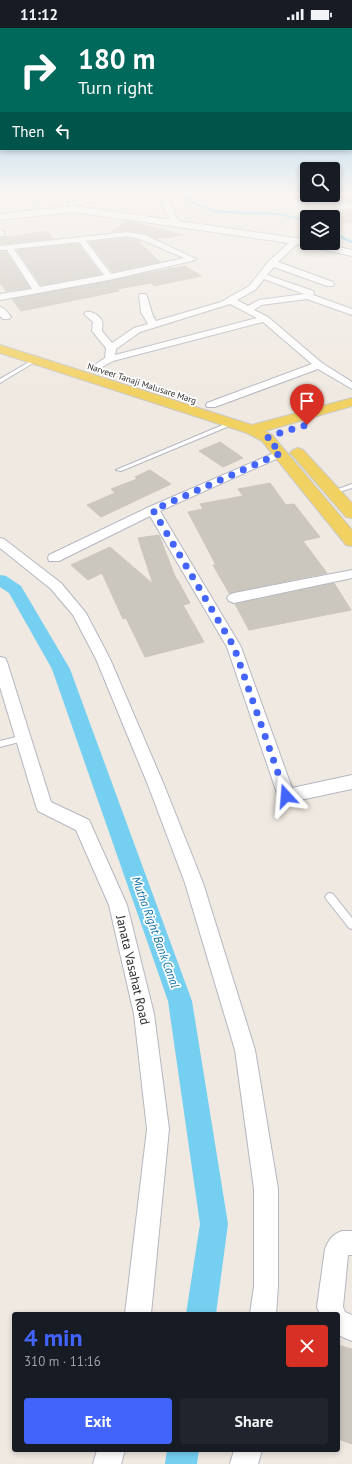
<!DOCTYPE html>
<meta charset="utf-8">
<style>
:root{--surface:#171b24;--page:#20242c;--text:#f1f3f6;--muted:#9ea1a6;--accent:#4264fb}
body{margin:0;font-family:"PT Sans",sans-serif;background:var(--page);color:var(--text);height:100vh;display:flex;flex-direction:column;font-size:15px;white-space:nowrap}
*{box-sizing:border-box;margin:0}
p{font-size:13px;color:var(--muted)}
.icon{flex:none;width:22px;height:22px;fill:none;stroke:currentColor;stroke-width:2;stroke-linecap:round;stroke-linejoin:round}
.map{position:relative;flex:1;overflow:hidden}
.sheet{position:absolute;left:12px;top:1284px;width:328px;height:140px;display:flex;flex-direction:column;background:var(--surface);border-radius:4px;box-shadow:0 2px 6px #0003}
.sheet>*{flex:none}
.hud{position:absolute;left:0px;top:0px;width:352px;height:122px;box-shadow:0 2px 6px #0003;background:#00695c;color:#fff;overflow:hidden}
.buttons{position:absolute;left:300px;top:134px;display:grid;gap:8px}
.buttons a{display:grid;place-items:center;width:40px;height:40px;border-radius:4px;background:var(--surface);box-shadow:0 2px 6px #0003;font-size:20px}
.pin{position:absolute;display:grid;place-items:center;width:34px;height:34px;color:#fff;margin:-41px -17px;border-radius:50% 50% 50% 0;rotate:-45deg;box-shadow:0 0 4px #0007}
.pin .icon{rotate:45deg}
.me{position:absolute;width:44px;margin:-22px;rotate:341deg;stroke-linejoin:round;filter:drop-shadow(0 0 3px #0008)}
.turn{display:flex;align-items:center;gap:14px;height:84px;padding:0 12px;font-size:18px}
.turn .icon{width:52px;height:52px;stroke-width:2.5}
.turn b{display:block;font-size:28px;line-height:34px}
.then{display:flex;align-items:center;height:38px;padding:0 12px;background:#0003;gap:8px;font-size:15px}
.round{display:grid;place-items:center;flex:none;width:42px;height:42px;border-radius:4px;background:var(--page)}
.summary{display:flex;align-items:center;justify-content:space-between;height:68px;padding:0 12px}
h1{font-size:24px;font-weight:700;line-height:30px;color:var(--accent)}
.cta{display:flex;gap:8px;margin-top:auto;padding:8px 12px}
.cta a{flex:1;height:46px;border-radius:4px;background:var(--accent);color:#fff;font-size:16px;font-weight:700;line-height:46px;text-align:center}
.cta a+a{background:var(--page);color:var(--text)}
.status{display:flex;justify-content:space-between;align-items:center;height:28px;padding:0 20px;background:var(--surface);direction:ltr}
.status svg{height:11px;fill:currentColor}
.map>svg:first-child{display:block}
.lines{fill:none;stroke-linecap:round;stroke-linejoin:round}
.stream{stroke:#75cff0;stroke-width:2.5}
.canal{fill:#75cff0;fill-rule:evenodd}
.building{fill:#cbc7bf;stroke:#cbc5ba}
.lane-casing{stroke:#b4b7c1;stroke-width:2}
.street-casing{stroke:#b4b7c1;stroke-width:2}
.secondary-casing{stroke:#b4b7c1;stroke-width:2}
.primary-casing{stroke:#c9c9c9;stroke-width:2}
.lane{fill:#fff;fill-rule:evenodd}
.street{fill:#fff;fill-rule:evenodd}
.secondary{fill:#fff;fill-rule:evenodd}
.primary{fill:#f2d163;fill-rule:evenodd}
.route{stroke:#4264fb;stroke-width:7;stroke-dasharray:0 12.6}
.labels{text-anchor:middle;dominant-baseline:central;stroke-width:3.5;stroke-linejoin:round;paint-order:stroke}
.far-street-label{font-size:9px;fill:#2e2e2e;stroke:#fff}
.water-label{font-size:12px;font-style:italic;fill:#0d6fa3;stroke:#fff}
.near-street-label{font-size:13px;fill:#2e2e2e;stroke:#fff}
</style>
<div class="status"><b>11:12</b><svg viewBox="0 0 49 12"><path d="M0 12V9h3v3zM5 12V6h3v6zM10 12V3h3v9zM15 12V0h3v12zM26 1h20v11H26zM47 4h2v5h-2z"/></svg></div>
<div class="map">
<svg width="352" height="1436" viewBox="0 0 352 1436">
<rect width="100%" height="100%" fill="#efe9e1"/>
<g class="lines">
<path class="stream" d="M183 164V167C187 170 191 174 196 176 220 189 250 183 276 186 287 187 297 190 307 193
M333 205 352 214"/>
<path class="canal" d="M0 547 6 548 21 558 70 641 192 973 228 1196 216 1286H186L200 1196 168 973 52 641 9 565 0 559Z
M167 1422H199L197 1436H165Z"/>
</g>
<path class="building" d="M333 164H352V175L342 176 337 178 341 182H352V194L341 195 321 179 336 178 333 175Z
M127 193 183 207 157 211 145 206 127 203 111 204Z
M48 203 53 211 0 216V210Z
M127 210 142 213 139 214 160 234 112 244 89 214Z
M74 216H78L101 246 41 257 17 222Z
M0 224H6L30 260 6 263 0 255Z
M185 238 201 248 154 258 151 255 117 261 119 263 21 283 12 271Z
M220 414 243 430 223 439 199 423Z
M150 442 171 456 101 489 87 477 115 465 111 461 137 451 135 449Z
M270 455 286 477 294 476 320 509 303 513 327 545 229 565 213 537H216L188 484 203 481 200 476 243 468 238 461Z
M159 507 176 551H177L190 575 183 577 204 614 145 629 126 590 123 591 102 545 88 552 71 537 110 519 153 556 138 510Z
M334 555 351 582 249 602 235 576Z
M338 1317 352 1321V1416L338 1411Z"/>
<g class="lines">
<g class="lane-casing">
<path id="lane" d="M31 169 34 170 41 186 38 185Z
M34 331 38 332 0 355V351Z
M232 393 234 394V396L121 443 116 442Z
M352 456V460L333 466 330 464Z
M24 707 27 708 28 710 27 712 0 719V713Z
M330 865 333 866 352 890V901L349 900 327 872 325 869 327 866Z"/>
</g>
<g class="street-casing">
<path id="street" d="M118 164H130L126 166 71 178 67 176 71 174Z
M157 164H164L180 196 179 198H173L172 196Z
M259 164H278L274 166 232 171 228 169 232 167Z
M278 164H286L302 176 301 178H295Z
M352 176V180L342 181 338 179 342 177Z
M0 202 4 204V208H0Z
M127 204 145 207 196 231 192 233 109 252 0 272V266L32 261 7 222H0V218ZM127 208 140 211 184 230 111 246 86 213ZM79 214 104 247 40 259 14 221Z
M293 211H296L300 213 278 234 333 254 334 256 333 258H327L274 239 267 247 313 263 314 265 313 267 352 281V287L307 271 261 277 254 282 268 289 322 335 352 354V361L318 341 215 379H207L206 377 207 375 312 336 263 294 113 333 95 343 90 340 105 330 106 320 92 303 93 294 84 286 86 284C91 283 100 287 102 293 103 295 102 300 102 303L112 315 134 300 148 296 141 284 139 268 140 266H146C150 275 150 284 156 293L221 274 249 258 269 233ZM264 251 304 266 259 272 248 278 237 272 255 262ZM230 276 257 290 115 327 116 321 140 304Z
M0 279C5 280 8 285 11 289L9 291H3L0 288Z
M281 422 285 423 287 425 285 427 160 483 241 619 292 760 352 747V761L286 775 280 773 278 768 227 619 150 488 59 533H49L48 530 49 527 149 479Z
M0 510 4 511 61 555 86 585 110 631 164 757 203 855 255 1022 278 1161V1258L276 1286H250L254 1258V1161L235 1022 185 855 148 757 96 631 73 587 51 561 0 520Z
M352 542V550L234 575 229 573 227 570 229 567 234 565Z
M0 629 5 630 7 634 51 774 89 792 127 877 154 986 169 1101 151 1286H125L147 1101 134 986 109 877 76 802 38 783 36 778 0 659Z
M342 1203H352V1227H348L343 1279 345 1284 352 1287V1313L338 1307V1286H320L317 1279 325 1221C329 1211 332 1207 342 1203Z
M97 1422H125L121 1436H93Z
M234 1422H262L258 1436H230Z"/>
</g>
<g class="secondary-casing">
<path id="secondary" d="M74 178 296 210 307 212V215H321L352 222V228L296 216 74 184 0 192V186Z"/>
</g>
<g class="primary-casing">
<path id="primary" d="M0 317 252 397 352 370V378L265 403 272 407 352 502V518L346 517 262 413 247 405 0 325Z
M298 420 303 422 352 475V490L346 489 293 428 290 425 293 422Z"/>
</g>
<use href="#lane" class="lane"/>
<use href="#street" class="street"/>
<use href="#secondary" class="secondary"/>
<use href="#primary" class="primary"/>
</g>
<linearGradient id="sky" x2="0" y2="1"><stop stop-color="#7abfeb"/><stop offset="0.45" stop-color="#f8f5f2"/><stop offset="1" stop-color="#f8f5f2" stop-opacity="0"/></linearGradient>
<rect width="352" height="365" fill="url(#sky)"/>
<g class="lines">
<path class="route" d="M286 768 234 619 153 482 281 425 267 410 282 404 307 397"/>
</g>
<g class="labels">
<g class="far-street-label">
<text transform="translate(142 355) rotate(18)">Narveer Tanaji Malusare Marg</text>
</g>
<g class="water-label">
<text transform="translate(156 904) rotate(70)">Mutha Right Bank Canal</text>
</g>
<g class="near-street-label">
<text transform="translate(133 942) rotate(77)">Janata Vasahat Road</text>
</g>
</g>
</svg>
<div class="buttons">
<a><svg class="icon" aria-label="search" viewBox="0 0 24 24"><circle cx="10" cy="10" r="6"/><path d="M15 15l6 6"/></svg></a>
<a><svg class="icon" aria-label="layers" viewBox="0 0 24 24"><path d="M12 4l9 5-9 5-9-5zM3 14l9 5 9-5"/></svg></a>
</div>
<div class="pin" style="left:307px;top:397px;background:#d93025"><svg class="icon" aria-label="arrive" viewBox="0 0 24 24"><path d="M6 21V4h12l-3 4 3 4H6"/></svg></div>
<svg class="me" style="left:286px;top:768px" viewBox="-20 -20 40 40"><path d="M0-17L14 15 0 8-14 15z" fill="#4264fb" stroke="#fff" stroke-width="4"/></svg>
<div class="hud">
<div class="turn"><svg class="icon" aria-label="right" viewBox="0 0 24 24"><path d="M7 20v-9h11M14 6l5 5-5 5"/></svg><div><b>180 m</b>Turn right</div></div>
<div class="then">Then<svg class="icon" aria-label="left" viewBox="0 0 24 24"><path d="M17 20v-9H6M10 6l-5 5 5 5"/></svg></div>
</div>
<section class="sheet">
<div class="summary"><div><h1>4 min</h1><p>310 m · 11:16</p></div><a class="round" style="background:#d93025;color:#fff"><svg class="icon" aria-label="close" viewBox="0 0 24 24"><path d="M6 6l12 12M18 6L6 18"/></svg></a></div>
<div class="cta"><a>Exit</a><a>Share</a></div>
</section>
</div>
